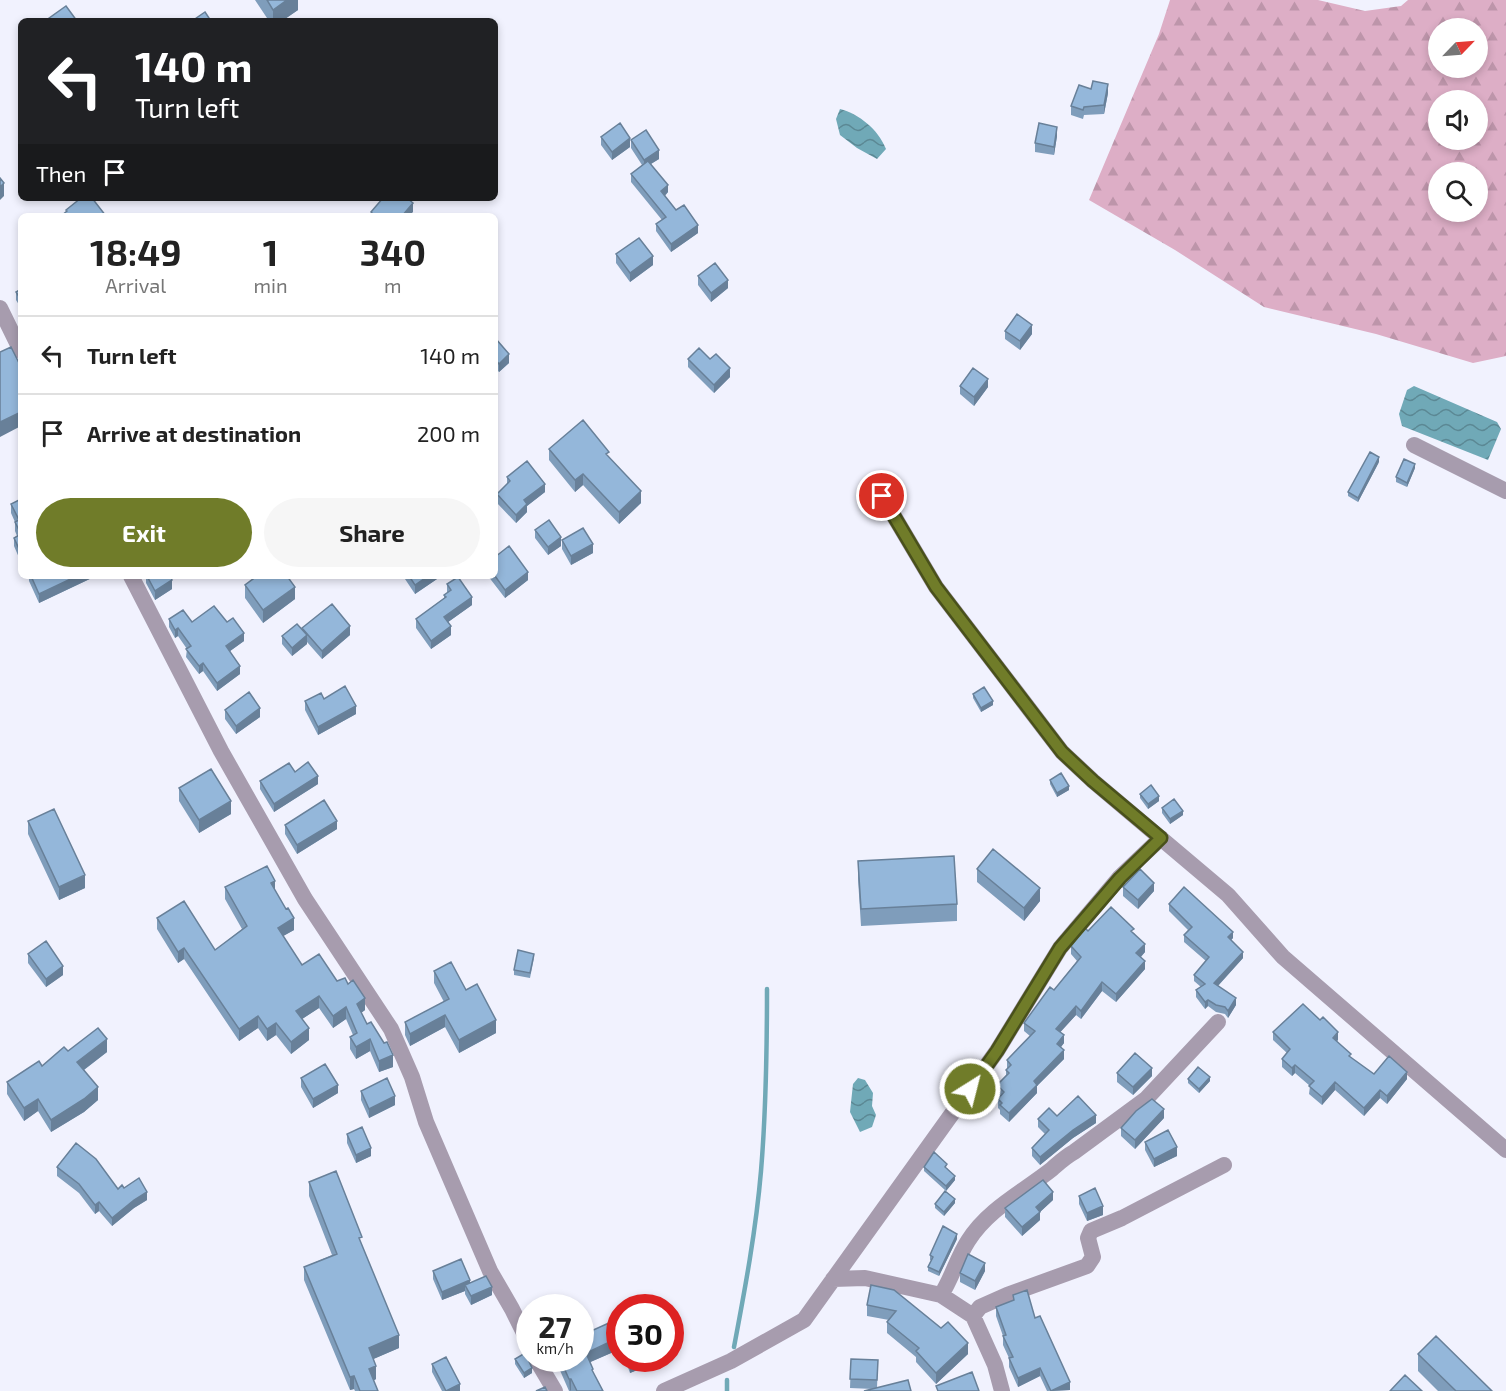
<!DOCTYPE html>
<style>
:root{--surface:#fff;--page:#f6f6f6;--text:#222;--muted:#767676;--line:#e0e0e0;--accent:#707c29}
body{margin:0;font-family:"Exo 2",sans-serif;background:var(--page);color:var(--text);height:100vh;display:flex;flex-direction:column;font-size:22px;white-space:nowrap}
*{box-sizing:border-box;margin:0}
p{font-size:20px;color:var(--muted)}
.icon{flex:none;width:33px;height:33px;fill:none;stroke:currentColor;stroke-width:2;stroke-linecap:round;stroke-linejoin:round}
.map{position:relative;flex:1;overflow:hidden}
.panel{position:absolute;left:18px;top:213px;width:480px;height:366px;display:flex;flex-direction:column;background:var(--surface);border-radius:9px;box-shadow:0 3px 9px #0003}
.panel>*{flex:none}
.hud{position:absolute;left:18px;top:18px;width:480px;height:183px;border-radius:9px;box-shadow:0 3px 9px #0003;background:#202124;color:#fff;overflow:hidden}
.needle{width:39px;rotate:65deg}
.buttons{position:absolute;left:1428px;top:18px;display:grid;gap:12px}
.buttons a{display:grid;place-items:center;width:60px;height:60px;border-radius:50%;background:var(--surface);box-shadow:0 3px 9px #0003;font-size:30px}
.speed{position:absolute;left:516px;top:1294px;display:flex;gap:12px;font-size:30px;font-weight:700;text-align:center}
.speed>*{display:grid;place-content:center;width:78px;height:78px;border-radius:50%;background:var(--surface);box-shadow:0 3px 9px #0003;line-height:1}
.speed small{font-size:15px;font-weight:400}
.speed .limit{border:9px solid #d22;background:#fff;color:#111}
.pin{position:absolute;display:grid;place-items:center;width:51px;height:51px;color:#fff;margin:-26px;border:3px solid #fff;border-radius:50%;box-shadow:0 2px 6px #0007}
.me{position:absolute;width:66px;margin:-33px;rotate:36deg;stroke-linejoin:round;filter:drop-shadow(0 0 4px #0008)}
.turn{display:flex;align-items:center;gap:21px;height:126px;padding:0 18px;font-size:27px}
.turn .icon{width:78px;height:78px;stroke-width:2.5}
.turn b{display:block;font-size:42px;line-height:51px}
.then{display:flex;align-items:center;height:57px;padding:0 18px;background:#0003;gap:12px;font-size:22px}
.eta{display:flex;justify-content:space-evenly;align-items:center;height:102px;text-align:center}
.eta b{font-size:36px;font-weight:700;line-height:42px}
.primary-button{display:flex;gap:12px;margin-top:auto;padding:12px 18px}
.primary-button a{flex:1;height:69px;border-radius:36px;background:var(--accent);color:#fff;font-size:24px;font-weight:700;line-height:69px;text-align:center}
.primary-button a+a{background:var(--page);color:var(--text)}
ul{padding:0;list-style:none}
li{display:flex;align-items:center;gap:18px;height:78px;padding:0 18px;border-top:2px solid var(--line)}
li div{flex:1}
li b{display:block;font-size:22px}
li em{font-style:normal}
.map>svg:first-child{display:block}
.forest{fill:url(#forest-firs);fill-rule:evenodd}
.water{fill:url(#water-waves)}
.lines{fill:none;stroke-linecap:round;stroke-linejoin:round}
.stream{stroke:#70a9b7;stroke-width:4.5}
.minor{stroke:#a79cae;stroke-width:16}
.wall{fill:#7f9dbb}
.shaded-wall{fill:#688099}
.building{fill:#94b7da;stroke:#688099;stroke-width:1.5}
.route-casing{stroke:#49511b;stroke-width:15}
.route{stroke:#707c29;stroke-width:10}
</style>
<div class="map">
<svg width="1506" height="1391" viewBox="0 0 1506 1391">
<defs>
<pattern id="forest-firs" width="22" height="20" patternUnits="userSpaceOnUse" patternTransform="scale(1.5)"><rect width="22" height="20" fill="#ddaec6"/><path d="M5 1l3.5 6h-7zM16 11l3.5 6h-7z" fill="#bd95aa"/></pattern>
<pattern id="water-waves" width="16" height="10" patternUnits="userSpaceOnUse" patternTransform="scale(1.5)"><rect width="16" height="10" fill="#70a9b7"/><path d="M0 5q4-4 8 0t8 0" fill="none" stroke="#5b8894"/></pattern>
</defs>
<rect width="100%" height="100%" fill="#f1f2fe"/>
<path class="forest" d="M1170 0H1318L1365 11 1401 6 1408 0H1506V356L1473 363 1376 334 1264 307 1175 250 1089 200 1159 34ZM1438 28H1478V68H1438ZM1438 100H1478V140H1438ZM1438 172H1478V212H1438Z"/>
<path class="water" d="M840 109C859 114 878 129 886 149L877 159 857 148 840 135 836 119Z
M1414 386 1497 422 1501 429 1488 460 1402 426 1399 414 1407 390Z
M858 1078 865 1080 873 1093 872 1106 876 1115 872 1127 860 1132 850 1112 853 1084Z"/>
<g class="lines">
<path class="stream" d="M734 1347C745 1289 756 1230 761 1171 766 1111 767 1050 767 989
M727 1391V1380"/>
<path class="minor" d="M0 308 21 351
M1414 445 1506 491
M882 496 936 587 1062 752 1093 781 1228 895 1283 957 1506 1150
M131 576 221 751 305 899 391 1029 412 1077 426 1122 490 1271 512 1309 530 1345
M833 1279 865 1278 941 1295 973 1316 995 1365 1002 1391
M941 1295C952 1278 957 1258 968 1241 988 1209 1023 1192 1052 1169 1060 1162 1065 1157 1074 1152L1146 1099 1218 1022
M973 1316 980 1307 1007 1295 1087 1266 1093 1257 1088 1238 1091 1231 1122 1218 1224 1165
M536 1359 555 1391
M664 1391 731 1361 804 1320 997 1051 1060 948 1120 877 1161 838"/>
</g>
<path class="wall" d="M255 0H298V10L282 21H269Z
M1108 93 1104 114 1084 115 1083 119 1071 115V106Z
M1057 136 1054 155 1035 152V143Z
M601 137 630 147 612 160 601 145Z
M631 140 659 159 651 164 668 192 665 196 676 210 698 233 671 252 656 231V224L662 220 631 182V174L642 165 631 148Z
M616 254 653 265 630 282 616 263Z
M698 276 728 288 711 302 698 285Z
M21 289V308L16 300V292Z
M1005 331 1032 334 1020 350 1005 339Z
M495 340 509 363 499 372 495 368Z
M688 359H710L730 377 714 393 688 367Z
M960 386 988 387 974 406 960 394Z
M549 449 609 457 641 503 619 524 583 485 575 492 549 460Z
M1379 462 1358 502 1348 496V492Z
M1415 468 1407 487 1396 482V477Z
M507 477 545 492 527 506V512L516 523 497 503V494L507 484Z
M21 499 20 560 14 546V538L17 536 15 531V522L11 513V504Z
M535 530 561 546 548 555 535 538Z
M562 540 593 553 571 565 562 549Z
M29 576H96L39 603 29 581Z
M146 576H170L172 589 155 600 146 583Z
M403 576H437V579L415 594Z
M488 576H495L528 580 505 598Z
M447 584 472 605 448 622 451 635 431 649 416 628V619L444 598V595L447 593Z
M245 585 295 599 263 623 245 598Z
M169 619 192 622H227L244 641 230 651 240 674 217 691 203 671 199 674 186 657 187 649 178 636 175 638 169 627Z
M302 628 350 635 322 659 307 642V644L292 656 282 644V636L302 630Z
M973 694 993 705 981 712 973 698Z
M324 699 356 714 318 735 305 710V701Z
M225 710 260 717 236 734 225 719Z
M295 772 318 784 274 812 260 789V781Z
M1050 780 1069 790 1057 797 1050 784Z
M179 788 231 814 199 833 179 801Z
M1140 794 1159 801 1148 809 1140 798Z
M1162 808 1183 815 1170 824 1162 813Z
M28 821 85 888 59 900 28 834Z
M285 825 337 829 297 854 285 834Z
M858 861 957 904V921L861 926 858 879Z
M977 869 1040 901 1024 921 977 882Z
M225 887 275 890 294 930 283 936 302 965 337 981 348 984 365 1010 361 1013 367 1024 393 1067 379 1072 370 1051 356 1059 350 1049V1037L353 1035 346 1019 333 1028 319 1008 302 1019 309 1040 291 1054 276 1035 267 1041 258 1028 239 1041 184 959 178 963 157 929V918L215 950 242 929 225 899Z
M1123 887 1154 891 1138 909 1123 896Z
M1169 904 1233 938 1231 940 1243 958 1218 986 1236 1005 1228 1018 1225 1014 1216 1012 1208 1006 1205 1009 1196 997V990L1201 987 1194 981V975L1206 961 1184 942V935L1188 930 1169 911Z
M1088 931 1134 933 1145 952 1141 957 1145 969 1116 1002 1102 991 1081 1019 1076 1015 1060 1032 1064 1043 1061 1047 1064 1059 1037 1086V1093L1009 1122 1000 1114V1110L998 1108V1099L1000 1096 997 1093V1085L1006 1075V1070L1007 1069V1060L1030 1036 1024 1031V1023L1054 990 1077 961 1071 954V946Z
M28 954 63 975 46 987 28 963Z
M534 958 530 978 514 975V970Z
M434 971 466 990 496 1033 459 1053 445 1027 410 1046 405 1035V1022L444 1002 434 983Z
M1273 1032 1338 1040 1336 1041 1351 1058 1374 1074 1407 1079 1387 1104 1380 1098 1364 1116 1335 1090 1322 1105 1309 1094 1310 1086 1295 1073 1292 1076 1282 1067V1059L1287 1053 1273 1040Z
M68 1051 107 1052 84 1070 98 1100 84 1112 51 1132 38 1111 24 1121 7 1094V1082L42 1066Z
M1117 1073 1152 1076 1133 1095 1117 1082Z
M301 1078 338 1093 313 1108 301 1087Z
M1188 1079 1210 1081 1199 1093 1188 1083Z
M361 1091 395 1105 369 1118 361 1100Z
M1057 1116 1096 1123 1073 1138 1040 1165 1032 1156V1148L1045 1134 1038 1127V1119Z
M1164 1118 1135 1149 1121 1136V1128Z
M347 1134 371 1156 356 1163 347 1143Z
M1145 1142 1177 1156 1154 1167 1145 1150Z
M57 1167 118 1189 124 1188 147 1200 134 1208 112 1226 99 1211 95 1214 79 1193 57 1176Z
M924 1167 947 1168 955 1180 946 1191 924 1171Z
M309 1182 362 1245 399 1348 373 1359 376 1379 373 1381 378 1391H355L354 1389 350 1390 304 1280V1267L332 1255 309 1196Z
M1079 1196 1103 1215 1087 1221 1079 1204Z
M1053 1200 1040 1212V1220L1022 1236 1005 1217V1208Z
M955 1203 944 1216 935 1208V1204Z
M957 1239 939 1276 928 1271V1267L931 1260H930V1255Z
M433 1271 470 1283 492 1295 471 1305 465 1294V1291L442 1300 433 1279Z
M985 1271 975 1290 960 1282V1273Z
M871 1285 968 1354 936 1384 916 1362V1357L887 1333V1322L889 1320 867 1316V1305Z
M1013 1295 1035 1318 1070 1390 1047 1391 1040 1376 1018 1387 1009 1367V1358L1003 1345V1336L996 1316V1307L1013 1301Z
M618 1350 590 1362 593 1372 603 1391H569L555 1359H580Z
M1418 1354 1492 1391H1438L1418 1371Z
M515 1359 532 1373 524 1378 515 1364Z
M625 1359H647V1366L630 1373Z
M851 1359 878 1360 877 1388 873 1389 850 1388Z
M432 1364 460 1391H442L432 1372Z"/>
<path class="shaded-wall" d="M287 0H298V10L282 21H273V10Z
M1108 84V93L1104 114V105Z
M1057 127V136L1054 155V147Z
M630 138V147L612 160V152Z
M659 150V159L644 168V160Z
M4 183V196L0 200V187Z
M668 185V192L661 199V191Z
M413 203V212L409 216H402Z
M698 225V233L671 252V244Z
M653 256V265L630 282V273Z
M728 280V288L711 302V293Z
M1032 325V334L1020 350V341Z
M509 354V363L499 372V364Z
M730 368V377L714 393V385Z
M988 379V387L974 406V397Z
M21 412V426L0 437V422Z
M1379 457V462L1358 502V498Z
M1415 464V468L1407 487V483Z
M583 474V485L575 492V480Z
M545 484V492L527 506V512L516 523V515L524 500Z
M641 491V503L619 524V512Z
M561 537V546L548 555V547Z
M593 544V553L571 565V556Z
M528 572V580L505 598V590Z
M77 576H96L39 603V594Z
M428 576H437V579L415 594V585Z
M172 580V589L155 600V591Z
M295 587V599L263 623V610Z
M472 597V605L444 625V617Z
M350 626V635L322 659V651Z
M451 626V635L431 649V641Z
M178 628V636L175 638V630Z
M244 633V641L226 654V646Z
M307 635V644L292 656V648Z
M203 663V671L199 674V666Z
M240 666V674L217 691V683Z
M993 701V705L981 712V708Z
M356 706V714L318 735V727Z
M260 708V717L236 734V726Z
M318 776V784L274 812V804Z
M1069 786V790L1057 797V793Z
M1159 796V801L1148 809V804Z
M231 801V814L199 833V820Z
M1183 811V815L1170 824V819Z
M337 821V829L297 854V845Z
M85 875V888L59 900V887Z
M275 881V892L271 883Z
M1154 883V891L1138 909V900Z
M1040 888V901L1024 921V908Z
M294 918V930L278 939V928Z
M1233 932V938L1228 943V937Z
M1145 944V952L1136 962V953Z
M184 948V959L178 963V952Z
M1243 952V958L1214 990V983Z
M1145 961V969L1116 1002V994Z
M63 966V975L46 987V979Z
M1102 982V991L1081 1019V1011Z
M319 996V1008L296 1023V1011Z
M365 998V1010L357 1016V1004Z
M1236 998V1005L1228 1018V1011Z
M1208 1000V1006L1205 1009V1002Z
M1076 1006V1015L1056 1037V1029Z
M346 1007V1019L333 1028V1016Z
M445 1015V1027L410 1046V1034Z
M258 1016V1028L239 1041V1029Z
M496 1020V1033L459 1053V1040Z
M276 1023V1035L267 1041V1029Z
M309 1028V1040L291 1054V1042Z
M1338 1032V1040L1333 1046V1038Z
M1064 1035V1043L1057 1052V1044Z
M107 1039V1052L77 1075V1062Z
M370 1039V1051L356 1059V1047Z
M1064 1050V1059L1037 1086V1093L1009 1122V1113L1034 1081Z
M393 1055V1067L379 1072V1061Z
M1295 1065V1073L1292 1076V1068Z
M1152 1068V1076L1133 1095V1087Z
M1407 1072V1079L1387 1104V1096Z
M1210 1077V1081L1199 1093V1089Z
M1335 1082V1090L1322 1105V1097Z
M338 1085V1093L313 1108V1099Z
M98 1087V1100L84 1112 51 1132V1120Z
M1380 1090V1098L1364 1116V1108Z
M395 1096V1105L369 1118V1109Z
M38 1099V1111L24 1121V1108Z
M1164 1109V1118L1135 1149V1140Z
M1096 1115V1123L1073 1138 1040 1165V1157L1073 1130Z
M1177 1147V1156L1154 1167V1159Z
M371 1148V1156L356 1163V1155Z
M955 1176V1180L946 1191V1186Z
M147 1192V1200L134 1208 112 1226V1218L134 1200Z
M1053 1192V1200L1040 1212V1220L1022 1236V1227L1036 1207Z
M955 1199V1203L944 1216V1212Z
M99 1202V1211L95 1214V1205Z
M1103 1206V1215L1087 1221V1213Z
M957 1234V1239L939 1276V1272Z
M985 1263V1271L975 1290V1281Z
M470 1280V1289L465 1285V1291L442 1300V1292Z
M492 1287V1295L471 1305V1296Z
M399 1335V1348L369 1361V1348Z
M618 1338V1350L586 1364V1353Z
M968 1343V1354L936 1384V1373Z
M643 1359H647V1366L630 1373V1364Z
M376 1366V1379L369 1383V1369Z
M532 1368V1373L524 1378V1373Z
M1040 1368V1376L1018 1387V1378Z
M354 1376V1389L350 1390V1377Z
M569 1379H571V1390L570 1391Z
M1070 1382V1390L1051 1391Z
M460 1384V1391H446Z"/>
<path class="building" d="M267 0H287L273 10Z
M66 6 77 21H45Z
M205 12 211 21H192Z
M1093 81 1108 84 1104 105 1084 107 1083 110 1071 106 1079 85 1091 89Z
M620 123 630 138 612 152 601 137Z
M1039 123 1057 127 1054 147 1035 143Z
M646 130 659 150 644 160 631 140Z
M648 161 668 185 661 191 676 210 684 205 698 225 671 244 656 224 666 217 631 174Z
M0 178 4 183 0 187Z
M81 198H92L106 216H61L67 211 66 210Z
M383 198H407L413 203 402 216H375L371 212Z
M639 238 653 256 630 273 616 254Z
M715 263 728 280 711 293 698 276Z
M21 289V300L16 292Z
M1017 314 1032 325 1020 341 1005 331Z
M496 339 509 354 499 364 495 359V340Z
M11 347 21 367V412L0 422V352Z
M699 348 710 359 716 354 730 368 714 385 688 359Z
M973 368 988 379 974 397 960 386Z
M583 420 609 452 606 454 641 491 619 512 583 474 575 480 549 449Z
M1370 452 1379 457 1358 498 1348 492Z
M1404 459 1415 464 1407 483 1396 477Z
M527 461 545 484 524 500 527 504 516 515 497 494 510 481 507 477Z
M21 499V551H20L14 538 21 534 15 522 19 520 11 504Z
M549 520 561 537 548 547 535 530Z
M583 528 593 544 571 556 562 540Z
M509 546 528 572 505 590 495 576V557Z
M31 576H77L39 594Z
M147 576H170L172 580 155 591Z
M257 576H287L295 587 263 610 245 585Z
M409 576H428L415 585Z
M458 577 472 597 444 617 451 626 431 641 416 619 446 597 444 595 451 590 447 584Z
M332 604 350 626 322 651 302 628Z
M214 606 227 622 233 618 244 633 226 646 240 666 217 683 203 663 199 666 186 649 191 646 178 628 175 630 169 619 183 610 192 622Z
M297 624 307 635 292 648 282 636Z
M345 686 356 706 318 727 305 701 321 693 324 699Z
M984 687 993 701 981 708 973 694Z
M249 692 260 708 236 726 225 710Z
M308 762 318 776 274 804 260 781 289 763 295 772Z
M211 769 231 801 199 820 179 788Z
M1061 773 1069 786 1057 793 1050 780Z
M1151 785 1159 796 1148 804 1140 794Z
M1174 799 1183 811 1170 819 1162 808Z
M324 800 337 821 297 845 285 825Z
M54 809 85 875 59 887 28 821Z
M993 849 1040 888 1024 908 977 869Z
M954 856 957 904 861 909 858 861Z
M267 866 275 881 271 883 286 909 288 908 294 918 278 928 302 965 319 954 337 981 345 978 348 984 353 980 365 998 357 1004 367 1024 371 1022 384 1043 387 1042 393 1055 379 1061 370 1039 356 1047 350 1037 357 1033 346 1007 333 1016 319 996 296 1011 309 1028 291 1042 276 1023 267 1029 258 1016 239 1029 184 948 178 952 157 918 184 901 215 950 247 926 225 887Z
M1140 869 1154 883 1138 900 1123 887Z
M1184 887 1233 932 1228 937 1243 952 1214 983 1236 998 1228 1011 1225 1007 1216 1005 1208 1000 1205 1002 1196 990 1205 984 1194 975 1209 957 1184 935 1192 927 1169 904Z
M1111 907 1134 929 1131 931 1145 944 1136 953 1145 961 1116 994 1102 982 1081 1011 1076 1006 1056 1029 1064 1035 1057 1044 1064 1050 1034 1081 1037 1085 1009 1113 1000 1105 1002 1103 998 1099 1004 1092 997 1085 1009 1073 1006 1070 1011 1065 1007 1060 1035 1031 1024 1023 1050 987 1054 990 1081 957 1071 946 1085 928 1088 931Z
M46 941 63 966 46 979 28 954Z
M518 950 534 954 530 973 514 970Z
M451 962 466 990 477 984 496 1020 459 1040 445 1015 410 1034 405 1022 449 999 434 971Z
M1303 1004 1320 1020 1323 1017 1338 1032 1333 1038 1351 1054 1349 1056 1374 1074 1389 1056 1407 1072 1387 1096 1380 1090 1364 1108 1335 1082 1322 1097 1309 1086 1314 1081 1295 1065 1292 1068 1282 1059 1290 1049 1273 1032Z
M98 1028 107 1039 77 1062 98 1087 84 1099 51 1120 38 1099 24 1108 7 1082 39 1061 42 1066 64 1047 68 1051Z
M1135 1053 1152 1068 1133 1087 1117 1073Z
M325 1064 338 1085 313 1099 301 1078Z
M1198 1067 1210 1077 1199 1089 1188 1079Z
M387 1078 395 1096 369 1109 361 1091Z
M1078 1096 1096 1115 1073 1130 1040 1157 1032 1148 1049 1130 1038 1119 1049 1108 1057 1116Z
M1152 1099 1164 1109 1135 1140 1121 1128 1136 1111Z
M362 1127 371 1148 356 1155 347 1134Z
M1168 1130 1177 1147 1154 1159 1145 1142Z
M76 1143 96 1159 118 1189 122 1185 124 1188 139 1178 147 1192 134 1200 112 1218 99 1202 95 1205 79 1184 57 1167Z
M934 1152 947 1164 945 1167 955 1176 946 1186 924 1167Z
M336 1171 362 1237 359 1238 399 1335 369 1348 376 1366 369 1369 378 1391H360L354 1376 350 1377 304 1267 337 1254 309 1182Z
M1043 1180 1053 1192 1036 1207 1040 1212 1022 1227 1005 1208Z
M1095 1188 1103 1206 1087 1213 1079 1196Z
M945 1191 955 1199 944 1212 935 1204Z
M943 1226 957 1234 939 1272 928 1267 933 1257 930 1255Z
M968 1254 985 1263 975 1281 960 1273Z
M461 1259 470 1280 442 1292 433 1271Z
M486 1276 492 1287 471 1296 465 1285Z
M871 1285 894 1290 941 1328 948 1322 968 1343 936 1373 916 1351 919 1348 887 1322 896 1311 867 1305Z
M1027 1290 1035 1318 1040 1316 1070 1382 1051 1391 1040 1368 1018 1378 1009 1358 1013 1357 1003 1336 1006 1335 996 1307 1014 1300 1013 1295Z
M611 1322 618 1338 586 1353 593 1369 592 1370 603 1391H577L571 1379H569L560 1359H580V1336Z
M1436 1336 1492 1391H1456L1418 1354Z
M525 1353 532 1368 524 1373 515 1359Z
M446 1357 460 1384 446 1391 432 1364Z
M628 1359H643L630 1364Z
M851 1359 878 1360 877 1380 850 1379Z
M972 1372 979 1391H938L936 1386Z
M1405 1375 1422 1391H1390Z
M908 1380 911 1391H864Z
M545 1387 547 1391H536Z"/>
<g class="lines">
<g class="route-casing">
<path id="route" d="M882 496 936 587 1062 752 1093 781 1161 838 1120 878 1060 948 997 1051 970 1089"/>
</g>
<use href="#route" class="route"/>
</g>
</svg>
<div class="buttons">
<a><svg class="needle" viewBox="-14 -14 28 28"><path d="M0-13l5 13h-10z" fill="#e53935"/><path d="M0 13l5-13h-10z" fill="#767676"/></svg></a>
<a><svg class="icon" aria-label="sound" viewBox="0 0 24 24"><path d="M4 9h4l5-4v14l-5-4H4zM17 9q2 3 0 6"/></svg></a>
<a><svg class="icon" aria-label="search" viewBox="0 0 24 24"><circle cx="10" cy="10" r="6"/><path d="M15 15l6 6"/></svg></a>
</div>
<div class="speed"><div>27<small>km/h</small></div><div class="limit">30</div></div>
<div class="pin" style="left:882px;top:496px;background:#d93025"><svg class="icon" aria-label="arrive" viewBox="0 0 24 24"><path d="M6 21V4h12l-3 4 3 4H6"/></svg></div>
<svg class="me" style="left:970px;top:1089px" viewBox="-20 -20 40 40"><circle r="17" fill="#707c29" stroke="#fff" stroke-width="3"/><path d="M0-11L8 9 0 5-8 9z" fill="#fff"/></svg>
<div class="hud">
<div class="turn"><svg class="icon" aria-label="left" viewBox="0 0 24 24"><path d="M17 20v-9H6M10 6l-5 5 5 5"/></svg><div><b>140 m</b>Turn left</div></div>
<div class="then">Then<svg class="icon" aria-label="arrive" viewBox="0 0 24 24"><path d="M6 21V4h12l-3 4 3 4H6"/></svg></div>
</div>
<section class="panel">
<div class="eta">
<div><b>18:49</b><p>Arrival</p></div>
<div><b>1</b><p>min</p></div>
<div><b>340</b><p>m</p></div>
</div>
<ul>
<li><svg class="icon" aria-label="left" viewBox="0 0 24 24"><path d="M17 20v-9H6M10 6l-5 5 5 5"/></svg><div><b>Turn left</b></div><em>140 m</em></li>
<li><svg class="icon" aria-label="arrive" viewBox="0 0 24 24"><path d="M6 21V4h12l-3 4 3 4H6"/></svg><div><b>Arrive at destination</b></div><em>200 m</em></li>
</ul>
<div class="primary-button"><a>Exit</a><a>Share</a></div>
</section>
</div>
